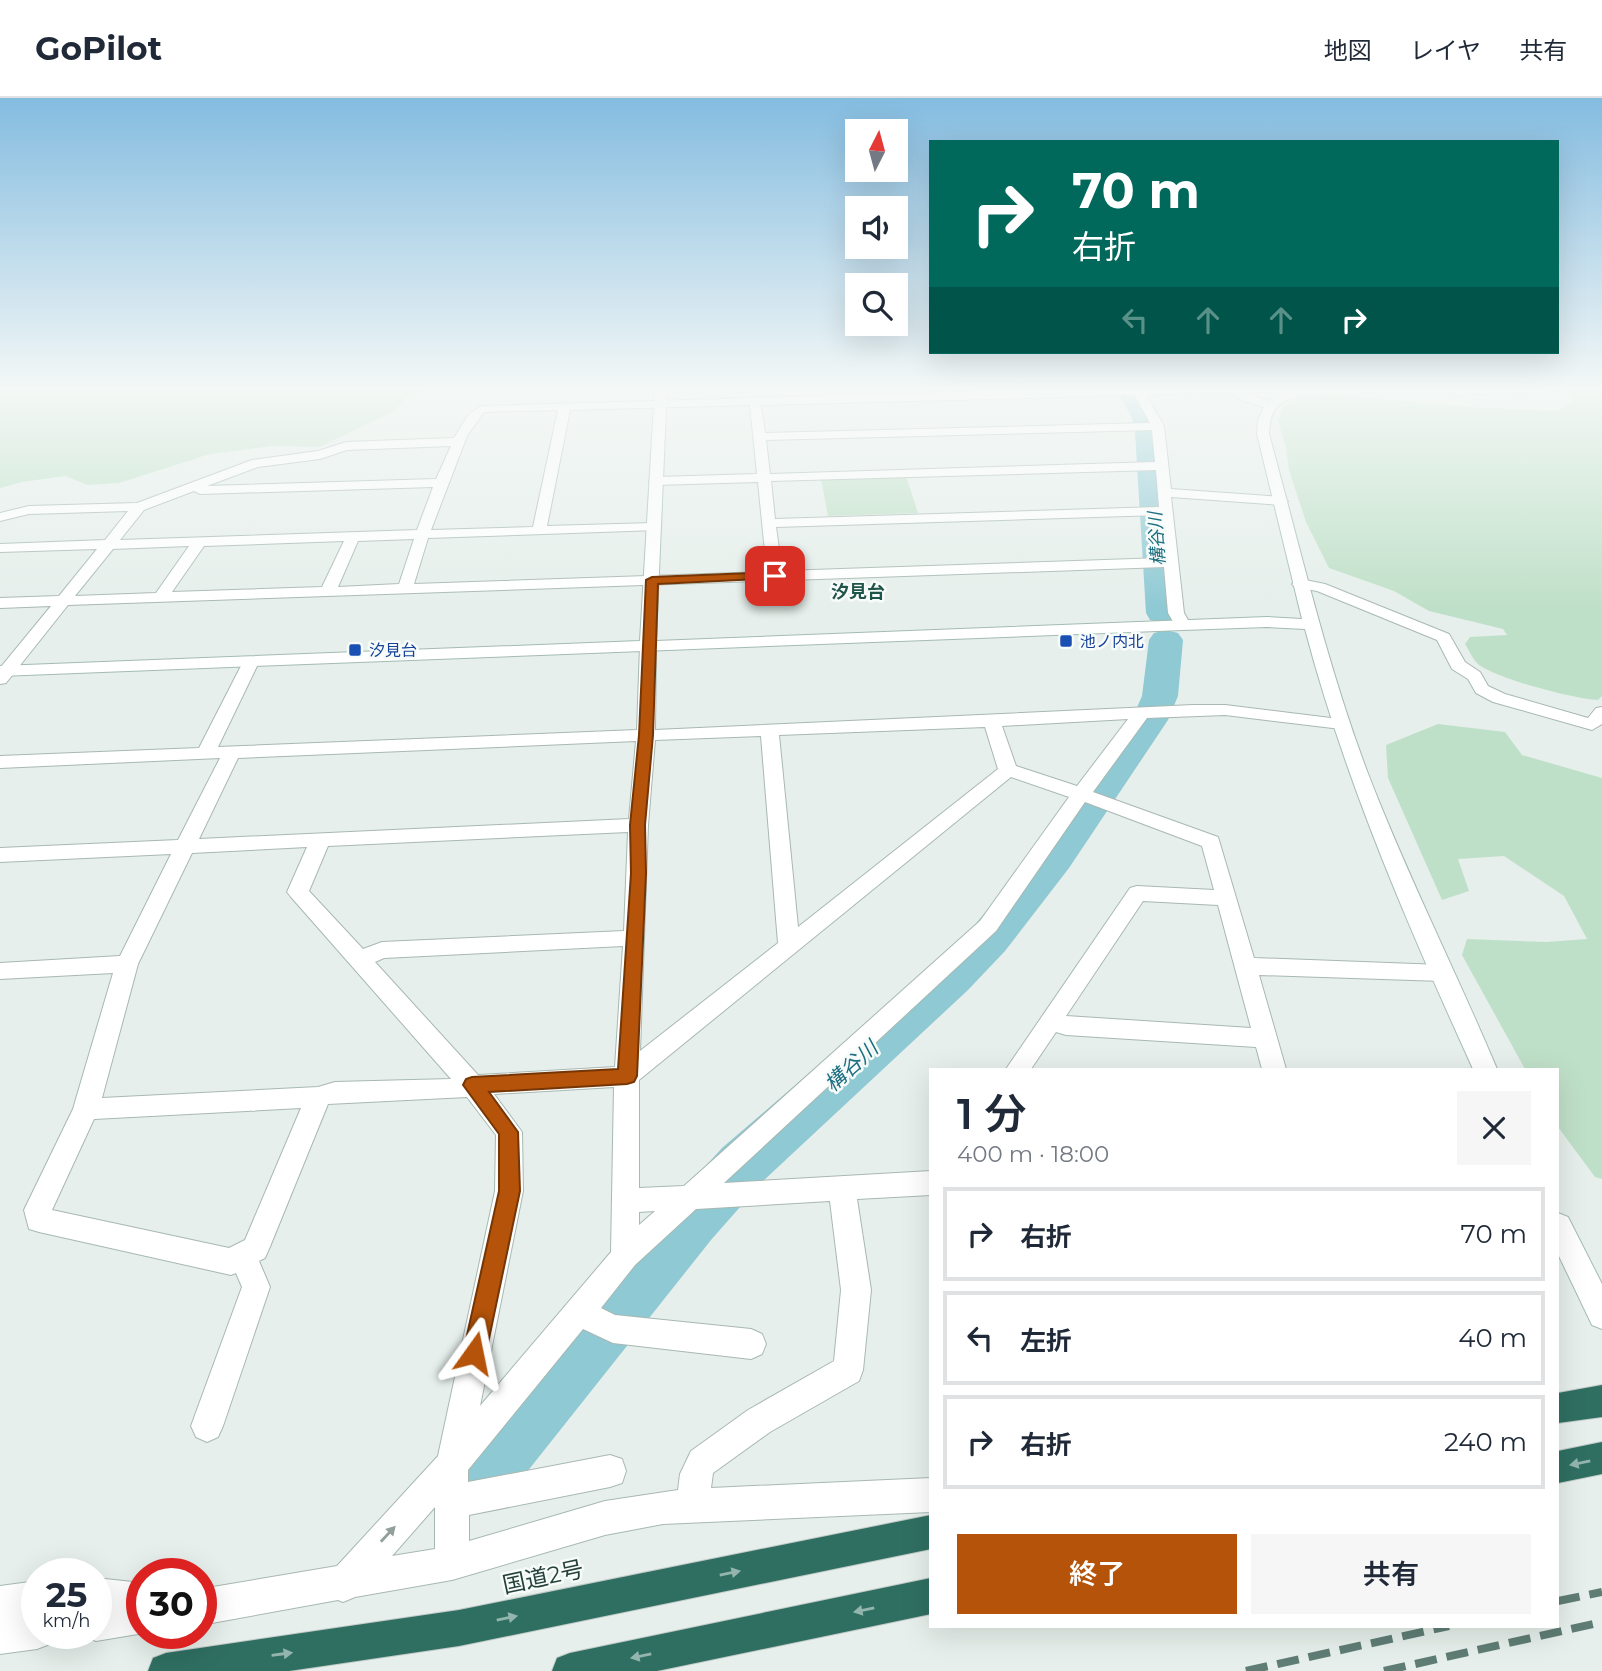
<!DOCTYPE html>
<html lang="ja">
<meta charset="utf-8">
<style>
:root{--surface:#fff;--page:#f6f6f7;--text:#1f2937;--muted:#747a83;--line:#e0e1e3;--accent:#b45309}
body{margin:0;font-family:Montserrat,"Noto Sans JP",sans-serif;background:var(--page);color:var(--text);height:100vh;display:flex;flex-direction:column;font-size:26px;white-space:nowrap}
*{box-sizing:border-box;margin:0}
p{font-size:23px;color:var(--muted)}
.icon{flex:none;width:38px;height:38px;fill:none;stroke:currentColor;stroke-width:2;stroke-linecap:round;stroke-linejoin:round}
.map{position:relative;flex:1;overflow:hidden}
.drawer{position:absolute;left:929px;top:970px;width:630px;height:560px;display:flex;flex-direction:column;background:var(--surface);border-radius:0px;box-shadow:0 7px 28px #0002}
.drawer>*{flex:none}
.hud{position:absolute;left:929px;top:42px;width:630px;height:214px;border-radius:0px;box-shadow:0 7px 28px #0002;background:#00695c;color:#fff;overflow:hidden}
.needle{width:46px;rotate:6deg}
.controls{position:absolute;left:845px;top:21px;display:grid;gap:14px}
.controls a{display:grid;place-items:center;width:63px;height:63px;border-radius:0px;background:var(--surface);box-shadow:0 7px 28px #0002;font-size:35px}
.speed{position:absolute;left:21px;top:1460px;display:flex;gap:14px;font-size:35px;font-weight:700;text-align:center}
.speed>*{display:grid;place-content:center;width:91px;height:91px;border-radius:50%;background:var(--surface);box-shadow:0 7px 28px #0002;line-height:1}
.speed small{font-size:18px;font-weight:400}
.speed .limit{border:10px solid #d22;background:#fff;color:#111}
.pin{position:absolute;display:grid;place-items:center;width:60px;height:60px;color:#fff;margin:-30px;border-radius:14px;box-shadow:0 4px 10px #0006}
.me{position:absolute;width:77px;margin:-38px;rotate:12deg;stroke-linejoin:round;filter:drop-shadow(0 0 5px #0008)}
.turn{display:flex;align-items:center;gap:24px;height:147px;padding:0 28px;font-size:32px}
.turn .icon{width:91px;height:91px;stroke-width:2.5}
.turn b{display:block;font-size:49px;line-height:60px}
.lanes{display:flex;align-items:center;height:66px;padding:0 28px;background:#0003;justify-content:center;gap:35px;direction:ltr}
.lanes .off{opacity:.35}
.round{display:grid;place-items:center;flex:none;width:74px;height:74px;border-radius:0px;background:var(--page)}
.headline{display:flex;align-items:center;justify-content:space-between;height:119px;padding:0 28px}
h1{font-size:42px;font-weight:600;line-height:52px}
.primary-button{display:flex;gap:14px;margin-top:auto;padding:14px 28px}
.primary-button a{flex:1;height:80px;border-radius:0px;background:var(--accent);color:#fff;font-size:28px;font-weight:600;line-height:80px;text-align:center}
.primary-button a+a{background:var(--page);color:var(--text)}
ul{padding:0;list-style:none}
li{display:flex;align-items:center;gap:21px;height:94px;margin:0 14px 10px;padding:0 14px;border:4px solid var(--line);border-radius:0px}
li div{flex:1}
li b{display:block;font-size:26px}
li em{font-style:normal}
header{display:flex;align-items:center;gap:42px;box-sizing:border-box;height:98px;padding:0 35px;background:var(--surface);border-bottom:2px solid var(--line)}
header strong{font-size:33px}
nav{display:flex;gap:38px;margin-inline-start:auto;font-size:24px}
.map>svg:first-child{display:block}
.green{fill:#bfe0c8}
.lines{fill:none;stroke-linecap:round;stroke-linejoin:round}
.river{fill:#8ec9d4;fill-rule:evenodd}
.street-casing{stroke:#a8b8b2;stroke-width:2}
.secondary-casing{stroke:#a4bbb3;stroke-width:2}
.highway-casing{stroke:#c2cac8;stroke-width:2}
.street{fill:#fff;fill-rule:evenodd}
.secondary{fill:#fff;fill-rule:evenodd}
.highway{fill:#2f6f62;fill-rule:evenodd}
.rail{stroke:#5f7d75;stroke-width:8;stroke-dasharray:22 10;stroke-linecap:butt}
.oneway{fill:#93b5ae}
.oneway2{fill:#92a09c}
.route{fill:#b45309;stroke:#753606;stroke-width:2}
.transit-dot{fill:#1a4fb4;stroke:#f7fbf9;stroke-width:2.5}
.labels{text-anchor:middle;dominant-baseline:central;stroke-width:5;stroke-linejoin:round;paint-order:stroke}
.far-transit-label{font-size:16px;fill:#164399;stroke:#f7fbf9;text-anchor:start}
.far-water-label{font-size:18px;font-style:italic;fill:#1c6f80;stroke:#f7fbf9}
.far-neighbourhood-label{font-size:18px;font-weight:bold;fill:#1f5548;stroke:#f7fbf9}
.water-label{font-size:21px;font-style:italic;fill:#1c6f80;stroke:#f7fbf9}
.near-street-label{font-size:23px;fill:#24423a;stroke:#f7fbf9}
</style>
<header>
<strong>GoPilot</strong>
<nav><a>地図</a><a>レイヤ</a><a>共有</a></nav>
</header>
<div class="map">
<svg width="1602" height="1573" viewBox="0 0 1602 1573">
<rect width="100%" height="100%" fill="#e6efeb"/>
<path class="green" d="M0 289H438L407 298 395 313 319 349 272 348 210 356 119 385 88 387 65 378 22 384 0 390Z
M1602 289V598L1598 602C1577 602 1490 579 1477 565 1472 560 1469 552 1465 546L1470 539 1507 537 1503 531 1429 513 1394 493 1329 470 1306 424 1289 372 1286 349 1278 323 1284 308 1301 300 1332 297 1485 310 1558 313 1573 303 1568 293 1577 292 1576 290Z
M906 378 918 415 828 418 821 381Z
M1438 626 1505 634 1522 657 1602 680V1081L1595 1079 1558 1029V971H1525L1462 857 1467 841 1547 844 1587 841 1564 798 1504 758 1458 761 1469 793 1442 802 1388 680 1386 647Z"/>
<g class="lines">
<path class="river" d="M1115 289H1138L1156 320 1161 334 1178 515 1174 522 1162 525 1150 522 1146 515 1135 334 1132 320Z
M1166 532 1178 535 1183 542 1178 598 1168 622 1069 770 1005 853 968 892 762 1084 711 1142 511 1394 487 1404 463 1394 453 1370 463 1346 671 1106 722 1050 934 868 973 829 1039 750 1132 621 1142 598 1149 542 1154 535Z"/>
<g class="street-casing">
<path id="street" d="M1131 289H1235L1234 293 1230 294 1146 297 1164 328 1171 391 1281 399 1288 403 1281 407 1171 399 1184 515 1191 527 1189 530H1177L1168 515 1164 469 68 507 6 585 0 586V570L51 508 0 510V500L59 498 97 451 0 454V446L105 442 128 413 29 416 0 423V415L29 408 137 405 252 362 318 353 346 344 454 340 468 317 481 308ZM1135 297 1150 325 765 335 761 307ZM750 307 757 376 656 379 649 383 656 387 758 384 767 474 414 486 428 440 658 432V426L653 425 547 428 570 312ZM558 312 533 429 431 432 467 338 484 314ZM1152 332 1155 364 770 376 766 342ZM451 348 436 381 207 388 258 369 320 361 347 352ZM1156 372 1159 409 775 421 771 383ZM433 389 417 432 120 442 144 412 194 393 200 396ZM1160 417 1163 460 782 473 776 429ZM414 441 399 486 338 489 358 443ZM344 443 322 489 172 494 204 448ZM189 448 156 495 75 498 113 451Z
M1440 289H1536L1537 291 1531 294 1456 297Z
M1300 481 1325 486 1449 536 1465 564 1480 574 1488 588 1505 596 1588 620 1596 610 1602 609V626L1592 632 1493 604 1476 595 1468 581 1452 571 1437 542 1317 493 1295 489 1292 486Z
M648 543 656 548 655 632 1193 607H1225L1347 622 1350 626 1347 630 1341 631 1225 617 1147 620 1093 694 1218 739 1254 860 1442 867 1450 869 1453 875 1450 881 1442 883 1259 877 1286 971H1262L1256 949 1066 937 1056 934 1031 971H1006L1130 790 1137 788 1214 792 1202 748 1085 704 996 833 724 1085 931 1073V1097L857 1101 871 1192 863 1272 859 1283 770 1334 713 1375 711 1390 931 1380V1414L663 1426 605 1437 452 1482 355 1499 343 1504 338 1502 201 1527V1491L337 1468 438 1358 495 1093 496 1037 467 999 328 1006 269 1151 265 1160 259 1163 270 1189 223 1328 218 1339 207 1344 196 1339 191 1328 242 1189 236 1175 231 1177 39 1134 29 1131 24 1112 73 1011 113 875 0 881V865L120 858 171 756 0 764V750L178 742 220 660 0 670V658L199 650 243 564 251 559 259 564 218 649 637 632 640 548ZM1128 621 1077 688 1016 668 1002 628ZM985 629 998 671 798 829 779 637ZM761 638 778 845 640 953 648 727 655 642ZM636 643 629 721 199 741 238 660ZM1011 679 1069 699 980 823 684 1088 639 1090V982ZM628 734 624 833 382 844 363 851 309 793 328 748ZM307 749 287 794 291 799 451 981 335 984 318 989 102 1000 138 866 192 755ZM1143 803 1218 807 1251 930 1066 918ZM623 848 615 969 478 977 375 864 384 860ZM614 989 611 1154 480 1308 523 1093 522 1034 494 996ZM301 1010 245 1142 229 1150 52 1112 94 1021ZM830 1103 841 1192 834 1263 748 1312 691 1353 680 1376 678 1392 605 1403 469 1443V1417L610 1389 622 1385 626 1373 622 1361 610 1357 468 1384V1372L583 1231 613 1245 751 1261 762 1256 766 1246 762 1236 751 1231 615 1217 601 1210 635 1167 696 1111ZM655 1113 639 1127V1114ZM435 1409V1451L392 1458Z
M96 1480 142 1485V1535H144L96 1543 83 1538 82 1535H96Z
M37 1483V1535H54L50 1546 37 1551 0 1556V1488Z"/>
</g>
<g class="secondary-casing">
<path id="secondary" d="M655 289H667L656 543 1267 519 1302 521 1257 336 1258 322 1264 309 1243 303 1224 289C1240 289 1253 299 1269 303 1288 289 1310 289 1333 289 1305 306 1271 287 1269 336 1300 449 1326 564 1367 673 1406 775 1455 871 1497 971H1473C1408 828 1345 683 1305 531L1267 529 1183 532 0 578V568L640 543Z
M1558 1115 1568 1119 1602 1186V1231L1592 1227 1558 1156Z"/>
</g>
<g class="highway-casing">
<path id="highway" d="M1602 1287V1319L1558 1325V1295Z
M1602 1344V1376L1558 1385V1353Z
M931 1417V1451L459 1548 289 1573H148L153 1560 166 1555 459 1512Z
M931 1480V1516L657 1573H552L557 1560 570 1555Z"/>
</g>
<use href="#street" class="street"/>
<use href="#secondary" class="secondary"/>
<use href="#highway" class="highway"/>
<path class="rail" d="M1558 1503 1602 1494
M1246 1573 1449 1528
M1384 1573 1602 1524"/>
</g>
<defs><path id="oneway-solid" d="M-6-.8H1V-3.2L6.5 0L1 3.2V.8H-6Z" transform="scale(1.75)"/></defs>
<g class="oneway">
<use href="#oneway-solid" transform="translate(1580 1365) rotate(168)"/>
<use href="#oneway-solid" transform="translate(730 1475) rotate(-12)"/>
<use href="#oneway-solid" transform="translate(864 1512) rotate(168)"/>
<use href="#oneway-solid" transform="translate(507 1520) rotate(-12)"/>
<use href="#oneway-solid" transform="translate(282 1556) rotate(-8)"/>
<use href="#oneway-solid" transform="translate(641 1558) rotate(168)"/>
</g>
<use class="oneway2" href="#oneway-solid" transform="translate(388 1436) rotate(-47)"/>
<linearGradient id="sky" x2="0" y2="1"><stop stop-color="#84bce0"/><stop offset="0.57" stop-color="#f4f8f6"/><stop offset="1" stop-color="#f4f8f6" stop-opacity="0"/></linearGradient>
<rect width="1602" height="510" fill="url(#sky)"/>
<path class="route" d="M775 474 779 475V480L658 486 653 637 645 727 646 775 637 978 634 984 627 986 489 994 518 1034 520 1093 486 1255 483 1263 474 1267 466 1263 463 1255 499 1093V1036L463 987 466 981 472 979 618 971 631 775 630 727 639 637 646 482 652 479Z"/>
<g class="transit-dot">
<rect x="1059" y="536" width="14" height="14" rx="3.5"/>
<rect x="348" y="545" width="14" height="14" rx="3.5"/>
</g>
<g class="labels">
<g class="far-transit-label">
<text x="1080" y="543">池ノ内北</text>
<text x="369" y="552">汐見台</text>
</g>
<g class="far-water-label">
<text transform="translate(1157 441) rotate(-94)">構谷川</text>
</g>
<g class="far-neighbourhood-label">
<text x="858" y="494">汐見台</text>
</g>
<g class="water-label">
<text transform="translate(851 968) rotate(-42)">構谷川</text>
</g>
<g class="near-street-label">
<text transform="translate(543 1479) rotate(-12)">国道2号</text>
</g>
</g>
</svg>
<div class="controls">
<a><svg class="needle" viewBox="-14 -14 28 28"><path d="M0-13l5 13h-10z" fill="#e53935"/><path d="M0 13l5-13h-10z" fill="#747a83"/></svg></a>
<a><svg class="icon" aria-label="sound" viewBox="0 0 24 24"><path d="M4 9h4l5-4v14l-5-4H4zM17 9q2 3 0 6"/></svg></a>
<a><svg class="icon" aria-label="search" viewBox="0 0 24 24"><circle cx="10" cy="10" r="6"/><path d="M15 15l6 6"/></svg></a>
</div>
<div class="speed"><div>25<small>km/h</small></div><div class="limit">30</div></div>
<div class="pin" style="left:775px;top:478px;background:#d93025"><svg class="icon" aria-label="arrive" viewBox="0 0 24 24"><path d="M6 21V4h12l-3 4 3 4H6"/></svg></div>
<svg class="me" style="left:474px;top:1255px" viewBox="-20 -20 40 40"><path d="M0-17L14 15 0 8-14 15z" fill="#b45309" stroke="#fff" stroke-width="4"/></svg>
<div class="hud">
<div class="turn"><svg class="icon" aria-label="right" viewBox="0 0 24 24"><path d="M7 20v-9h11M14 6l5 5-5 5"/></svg><div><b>70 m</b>右折</div></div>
<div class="lanes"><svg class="icon off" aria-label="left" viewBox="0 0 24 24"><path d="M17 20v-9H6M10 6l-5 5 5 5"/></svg><svg class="icon off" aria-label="ahead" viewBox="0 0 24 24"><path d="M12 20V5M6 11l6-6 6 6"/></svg><svg class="icon off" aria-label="ahead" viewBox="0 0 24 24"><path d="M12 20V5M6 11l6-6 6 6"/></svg><svg class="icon" aria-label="right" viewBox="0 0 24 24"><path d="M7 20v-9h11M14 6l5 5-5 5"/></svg></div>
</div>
<section class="drawer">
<div class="headline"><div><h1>1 分</h1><p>400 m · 18:00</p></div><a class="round"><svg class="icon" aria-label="close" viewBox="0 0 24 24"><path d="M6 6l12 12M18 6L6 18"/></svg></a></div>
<ul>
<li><svg class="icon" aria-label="right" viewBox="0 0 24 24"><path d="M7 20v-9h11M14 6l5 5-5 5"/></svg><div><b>右折</b></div><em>70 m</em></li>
<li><svg class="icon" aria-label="left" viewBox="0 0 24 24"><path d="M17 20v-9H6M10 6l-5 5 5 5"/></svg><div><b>左折</b></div><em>40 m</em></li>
<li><svg class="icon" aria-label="right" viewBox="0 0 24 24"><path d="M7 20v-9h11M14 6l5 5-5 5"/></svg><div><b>右折</b></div><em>240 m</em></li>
</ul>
<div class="primary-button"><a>終了</a><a>共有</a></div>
</section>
</div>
